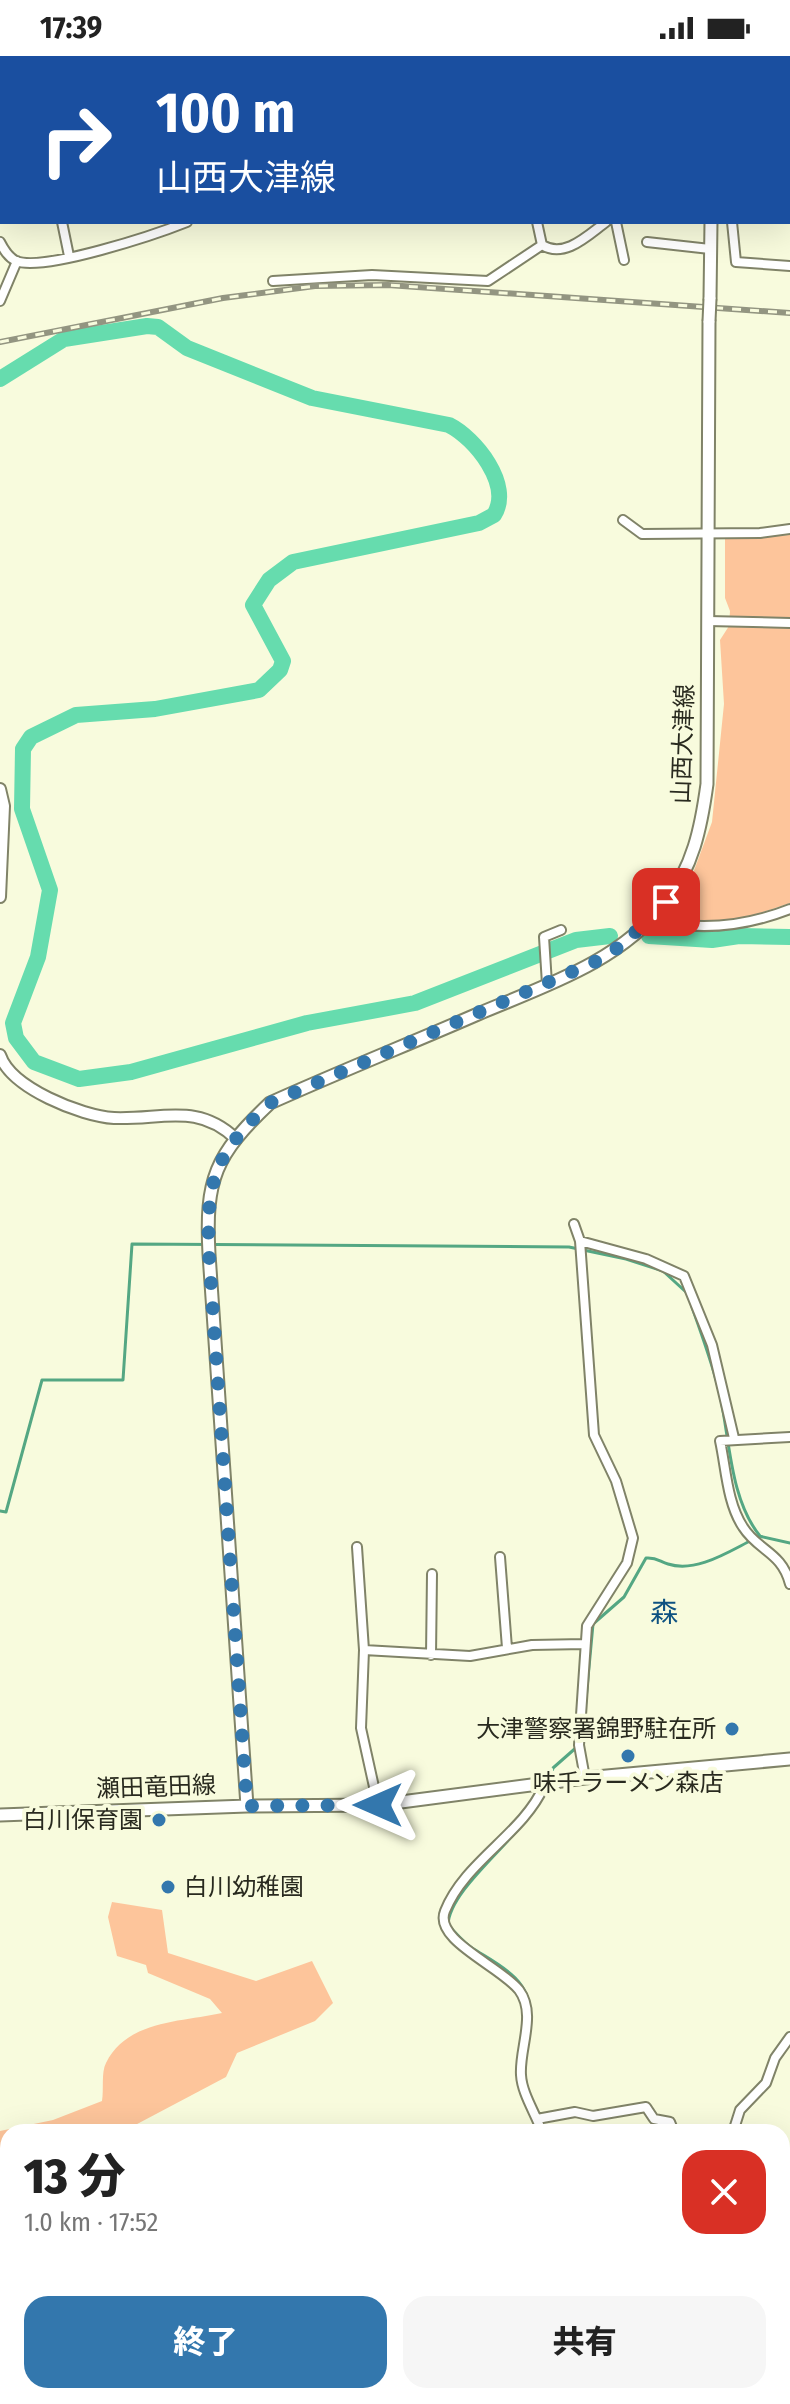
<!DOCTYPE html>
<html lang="ja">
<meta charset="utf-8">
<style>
:root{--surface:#fff;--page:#f6f6f6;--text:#222;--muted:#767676;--accent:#3377ad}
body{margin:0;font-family:"Fira Sans Condensed","Noto Sans JP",sans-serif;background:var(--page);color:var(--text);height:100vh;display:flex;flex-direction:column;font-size:30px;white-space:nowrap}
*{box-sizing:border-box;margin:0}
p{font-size:26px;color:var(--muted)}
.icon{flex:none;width:44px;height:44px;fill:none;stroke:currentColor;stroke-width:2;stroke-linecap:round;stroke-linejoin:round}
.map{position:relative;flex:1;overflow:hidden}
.sheet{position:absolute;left:0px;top:2068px;width:790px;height:280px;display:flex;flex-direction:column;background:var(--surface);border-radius:24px 24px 0 0;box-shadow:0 8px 32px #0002}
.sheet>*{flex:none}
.banner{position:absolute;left:0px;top:0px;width:790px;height:168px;box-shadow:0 8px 32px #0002;background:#1a4fa0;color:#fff;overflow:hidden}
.pin{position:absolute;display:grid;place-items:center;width:68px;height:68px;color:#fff;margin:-34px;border-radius:16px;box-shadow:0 4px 12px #0006}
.me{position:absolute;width:88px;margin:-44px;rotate:270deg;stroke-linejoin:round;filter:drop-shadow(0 0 6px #0008)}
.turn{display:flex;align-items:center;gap:28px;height:168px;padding:0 24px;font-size:36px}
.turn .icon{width:104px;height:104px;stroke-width:2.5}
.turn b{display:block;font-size:56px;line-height:68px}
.round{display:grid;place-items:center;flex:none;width:84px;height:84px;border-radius:24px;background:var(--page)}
.summary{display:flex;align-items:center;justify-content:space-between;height:136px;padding:0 24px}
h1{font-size:48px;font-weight:800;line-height:60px}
.primary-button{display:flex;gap:16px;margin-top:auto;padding:16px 24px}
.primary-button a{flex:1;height:92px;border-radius:24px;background:var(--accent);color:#fff;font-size:32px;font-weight:800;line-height:92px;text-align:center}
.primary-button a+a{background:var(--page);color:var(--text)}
.status{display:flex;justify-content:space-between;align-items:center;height:56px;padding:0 40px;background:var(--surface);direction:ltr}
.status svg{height:22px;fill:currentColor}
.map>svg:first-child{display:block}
.green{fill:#fdc59b}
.water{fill:#66dcae;stroke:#54a783;stroke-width:2}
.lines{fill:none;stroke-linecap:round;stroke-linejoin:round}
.stream{stroke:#54a783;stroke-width:3}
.river{stroke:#66dcae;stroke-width:16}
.minor-casing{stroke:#808368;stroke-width:12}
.tertiary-casing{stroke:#808368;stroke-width:14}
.secondary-casing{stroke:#808368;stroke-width:15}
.minor{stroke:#fff;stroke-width:8}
.tertiary{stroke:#fff;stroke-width:10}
.secondary{stroke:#fff;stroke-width:11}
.rail-casing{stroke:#939581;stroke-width:6}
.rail{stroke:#f8fbdd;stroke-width:3;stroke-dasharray:9;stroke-linecap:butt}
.secondary-bridge-casing{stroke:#808368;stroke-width:15;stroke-linecap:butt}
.secondary-bridge{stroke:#fff;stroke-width:11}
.route{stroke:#3377ad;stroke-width:14;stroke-dasharray:0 25.2}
.poi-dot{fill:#3377ad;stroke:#f8fbdd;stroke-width:3}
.labels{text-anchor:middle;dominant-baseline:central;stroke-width:8;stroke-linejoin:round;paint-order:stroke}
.street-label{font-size:24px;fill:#292a1f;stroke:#f8fbdd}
.poi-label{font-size:24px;fill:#292a1f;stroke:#f8fbdd;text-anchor:end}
.quarter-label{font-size:28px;fill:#0e5281;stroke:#f8fbdd}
</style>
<div class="status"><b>17:39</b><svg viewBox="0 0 49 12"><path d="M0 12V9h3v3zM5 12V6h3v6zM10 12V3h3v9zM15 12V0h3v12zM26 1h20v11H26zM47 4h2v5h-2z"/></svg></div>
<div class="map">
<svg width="790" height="2348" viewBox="0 0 790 2348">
<rect width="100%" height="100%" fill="#f8fbdd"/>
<path class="green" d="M790 479V847C748 862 708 873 664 862L689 828 712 766 724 648 720 584 729 570 730 555 725 542V482Z
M112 1846 162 1854 168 1897 256 1925 312 1905 333 1947 315 1965 237 1997 226 2021 122 2076H8V2138L0 2141V2075L53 2064 102 2045C104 2034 101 2016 106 2007 127 1964 182 1966 222 1957L210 1943 148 1917 146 1909 117 1900 108 1861Z
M782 2294 790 2296V2347L737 2348 741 2340H782Z"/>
<path class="water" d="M790 2153V2227L782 2238V2159Z
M153 2340H409L416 2348H153Z
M609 2340H731L727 2348H599Z"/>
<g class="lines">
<path class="stream" d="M692 1251C702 1280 713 1309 720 1339 730 1385 730 1443 760 1480
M0 1455 6 1456 42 1324H123L132 1188 569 1191 626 1203 663 1215 687 1237
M759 1480 790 1487
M585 1654 593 1568 624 1541 646 1502C657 1501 660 1506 668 1508 696 1517 728 1496 752 1484
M550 1723 553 1712 578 1690
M530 1957C530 1922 497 1908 472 1892 463 1886 456 1877 448 1869 449 1830 529 1776 546 1734"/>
<path class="river" d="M0 323 64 283 147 270 158 271 187 292 312 342 449 369C475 382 513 429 494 459L479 467 293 506 269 524 253 549 283 605 280 614 259 634 155 653 76 659 31 681 23 693 22 753 50 834 38 901 13 967 16 982 34 1006 79 1023 131 1016 307 967 415 947 576 884 610 880
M649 880 712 884 739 880 790 881
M782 2270 790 2274"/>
<g class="minor-casing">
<path id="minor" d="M220 0V2
M270 0V2
M315 0V2
M450 2V0
M552 2V0
M592 2 594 0
M787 2V0
M788 27H790
M0 38H2
M788 69H790
M788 114H790
M788 132H790
M62 166 69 200
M537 166 542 189
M616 166 624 204
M732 166 736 206 790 210
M0 186C4 194 8 201 16 205 44 216 157 178 187 166
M647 186 710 193
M542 189C565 203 588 179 606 166
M273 225 372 219 488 225 542 189
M0 245 17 205
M623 464 642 478 760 477 790 473
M708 565 790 567
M651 863C699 876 744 871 790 853
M547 928 544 881 561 874
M574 1168 580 1185 594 1379 616 1425 633 1482 627 1507 587 1570 579 1689 585 1722
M580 1185 646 1203 684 1220 712 1289 734 1382
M790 1381 720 1385C726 1412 727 1447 743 1471 758 1495 782 1496 790 1528
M357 1491 364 1594 361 1672 378 1749
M500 1501 507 1592
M364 1594 470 1600 532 1589 584 1588
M431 1599 432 1518
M537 2063 575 2056 593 2060 646 2051 654 2063 670 2066 674 2076
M542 2076C536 2058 522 2038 521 2019 519 1993 537 1958 519 1934 500 1910 433 1884 445 1855 465 1805 523 1778 544 1730
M733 2076 740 2054 766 2027 775 2002 790 1981"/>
</g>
<g class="tertiary-casing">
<path id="tertiary" d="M0 733 4 750 0 841
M0 999C11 1032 81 1060 114 1062 161 1064 198 1046 236 1083"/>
</g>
<g class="secondary-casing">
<path id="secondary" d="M712 2V0
M710 243 711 166
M247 1750 209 1198C205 1123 215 1099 270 1047 339 1016 409 988 478 958 544 930 620 906 665 847 693 811 701 772 707 728L709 265
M0 1759 247 1750 378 1749 585 1722 790 1703"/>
</g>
<use href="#minor" class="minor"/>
<use href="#tertiary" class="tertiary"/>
<use href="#secondary" class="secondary"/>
<g class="rail-casing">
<path id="rail" d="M0 286 223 242 315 230 388 229 790 257"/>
</g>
<use href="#rail" class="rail"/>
<g class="secondary-bridge-casing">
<path id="secondary-bridge" d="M709 265 710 243"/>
</g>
<use href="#secondary-bridge" class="secondary-bridge"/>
</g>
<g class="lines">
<path class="route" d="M378 1749 247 1750 209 1198C206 1123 215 1098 270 1047L597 905 622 889 666 846"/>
</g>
<g class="poi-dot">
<circle cx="732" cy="1673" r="8"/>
<circle cx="628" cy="1700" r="8"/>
<circle cx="159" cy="1764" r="8"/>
<circle cx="168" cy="1831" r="8"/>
</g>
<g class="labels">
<g class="street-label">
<text transform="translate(683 688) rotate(-88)">山西大津線</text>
<text transform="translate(156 1731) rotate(-2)">瀬田竜田線</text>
</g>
<g class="poi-label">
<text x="716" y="1673">大津警察署錦野駐在所</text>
<text x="628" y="1727" text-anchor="middle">味千ラーメン森店</text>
<text x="143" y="1764">白川保育園</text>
<text x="184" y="1831" text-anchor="start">白川幼稚園</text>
</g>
<g class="quarter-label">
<text x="664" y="1556">森</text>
</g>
</g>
</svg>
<div class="pin" style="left:666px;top:846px;background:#d93025"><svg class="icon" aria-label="arrive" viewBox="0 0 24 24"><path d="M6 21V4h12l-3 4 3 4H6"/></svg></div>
<svg class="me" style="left:378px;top:1749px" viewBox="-20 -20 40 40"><path d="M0-17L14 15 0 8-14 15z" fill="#3377ad" stroke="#fff" stroke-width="4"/></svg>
<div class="banner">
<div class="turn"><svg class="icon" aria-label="right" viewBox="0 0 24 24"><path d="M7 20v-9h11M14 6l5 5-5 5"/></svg><div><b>100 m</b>山西大津線</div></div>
</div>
<section class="sheet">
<div class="summary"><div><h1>13 分</h1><p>1.0 km · 17:52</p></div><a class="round" style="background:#d93025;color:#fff"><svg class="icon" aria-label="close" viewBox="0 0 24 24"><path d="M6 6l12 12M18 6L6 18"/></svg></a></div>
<div class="primary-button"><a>終了</a><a>共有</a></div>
</section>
</div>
